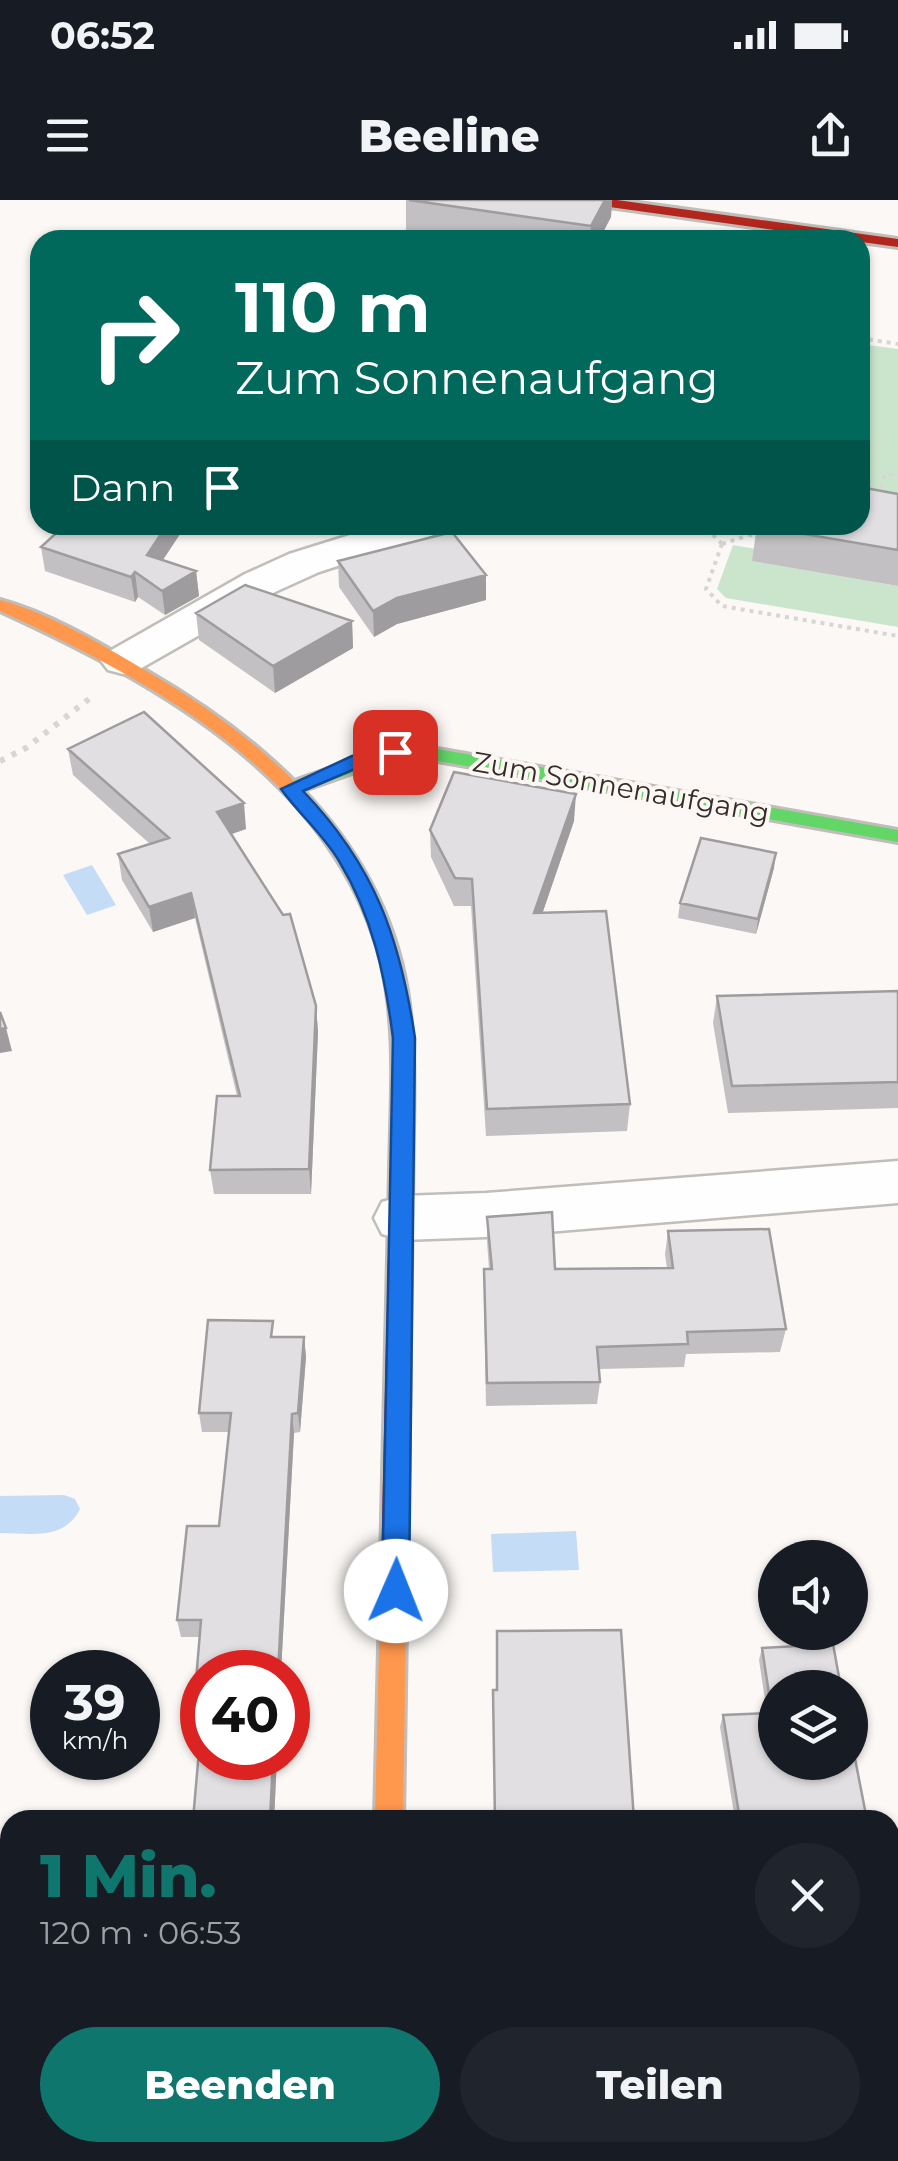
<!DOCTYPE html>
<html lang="de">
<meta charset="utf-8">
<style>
:root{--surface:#171b24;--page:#20242c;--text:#f1f3f6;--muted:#9ea1a6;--accent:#0f766e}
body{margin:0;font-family:Montserrat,sans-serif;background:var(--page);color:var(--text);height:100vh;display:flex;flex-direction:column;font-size:38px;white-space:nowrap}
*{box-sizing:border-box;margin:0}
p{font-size:32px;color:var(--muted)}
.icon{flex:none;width:55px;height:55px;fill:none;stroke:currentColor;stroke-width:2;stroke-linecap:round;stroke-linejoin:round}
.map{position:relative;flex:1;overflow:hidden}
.side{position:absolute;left:0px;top:1610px;width:900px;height:352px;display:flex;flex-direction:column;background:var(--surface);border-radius:30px 30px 0 0;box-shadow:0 2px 8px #0004}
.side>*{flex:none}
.hud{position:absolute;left:30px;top:30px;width:840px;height:305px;border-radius:30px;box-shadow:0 2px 8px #0004;background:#00695c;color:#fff;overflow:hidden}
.controls{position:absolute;left:758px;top:1340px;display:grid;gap:20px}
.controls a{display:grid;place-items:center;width:110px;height:110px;border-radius:50%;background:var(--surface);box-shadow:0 2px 8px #0004;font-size:50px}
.speed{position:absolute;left:30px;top:1450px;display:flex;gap:20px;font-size:50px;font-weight:700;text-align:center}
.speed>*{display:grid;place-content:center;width:130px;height:130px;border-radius:50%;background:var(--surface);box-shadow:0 2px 8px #0004;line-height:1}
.speed small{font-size:25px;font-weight:400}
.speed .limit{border:15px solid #d22;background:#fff;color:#111}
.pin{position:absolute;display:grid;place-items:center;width:85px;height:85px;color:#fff;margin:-42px;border-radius:20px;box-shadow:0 5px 15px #0006}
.me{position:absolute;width:110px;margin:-55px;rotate:1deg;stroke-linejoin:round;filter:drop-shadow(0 0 8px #0008)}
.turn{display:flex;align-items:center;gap:35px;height:210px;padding:0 40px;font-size:45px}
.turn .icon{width:130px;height:130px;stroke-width:2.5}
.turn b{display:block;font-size:70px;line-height:85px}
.then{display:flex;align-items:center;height:95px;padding:0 40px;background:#0003;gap:20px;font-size:38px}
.round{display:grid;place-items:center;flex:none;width:105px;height:105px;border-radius:52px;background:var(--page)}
.summary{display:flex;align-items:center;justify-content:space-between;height:170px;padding:0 40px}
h1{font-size:60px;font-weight:800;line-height:75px;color:var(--accent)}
.cta{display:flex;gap:20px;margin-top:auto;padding:20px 40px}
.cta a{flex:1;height:115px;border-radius:60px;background:var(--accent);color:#fff;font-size:40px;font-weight:800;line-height:115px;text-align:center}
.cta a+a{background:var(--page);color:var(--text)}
.status{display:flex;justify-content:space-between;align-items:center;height:70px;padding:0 50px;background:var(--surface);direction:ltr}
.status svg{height:28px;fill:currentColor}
header{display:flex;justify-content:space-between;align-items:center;height:130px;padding:0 40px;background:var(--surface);font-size:45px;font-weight:800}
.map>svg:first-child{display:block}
.green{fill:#cbe5cd}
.water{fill:#c5dcf6}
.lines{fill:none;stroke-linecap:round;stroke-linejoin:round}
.street-casing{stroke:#c1bdb9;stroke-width:5}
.fast-casing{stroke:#c1bdb9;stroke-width:6}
.slow-casing{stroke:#c1bdb9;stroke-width:6}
.jam-casing{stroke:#c1bdb9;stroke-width:6}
.path-far1{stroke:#d7d6d5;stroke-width:4;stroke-dasharray:4 5;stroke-linecap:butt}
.path{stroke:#d7d6d5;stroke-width:6;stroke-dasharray:5 8;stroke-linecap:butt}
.street{fill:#fefefe;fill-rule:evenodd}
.fast{fill:#63d668;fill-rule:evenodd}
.slow{fill:#ff974d;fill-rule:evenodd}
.jam{fill:#b3261e;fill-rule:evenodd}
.wall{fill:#c2c0c2}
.shaded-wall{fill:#9e9c9e}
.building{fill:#e1dfe1;stroke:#9e9c9e;stroke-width:2.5}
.route{fill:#1a73e8;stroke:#114b97;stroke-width:2.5}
.labels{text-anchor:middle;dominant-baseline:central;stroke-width:8;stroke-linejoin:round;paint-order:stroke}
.street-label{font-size:28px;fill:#332d29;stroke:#fdf7f3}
</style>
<div class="status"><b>06:52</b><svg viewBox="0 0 49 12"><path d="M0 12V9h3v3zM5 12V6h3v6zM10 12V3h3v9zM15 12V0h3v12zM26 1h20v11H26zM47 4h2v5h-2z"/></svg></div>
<header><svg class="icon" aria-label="menu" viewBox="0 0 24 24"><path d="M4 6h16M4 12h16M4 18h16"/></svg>Beeline<svg class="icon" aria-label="share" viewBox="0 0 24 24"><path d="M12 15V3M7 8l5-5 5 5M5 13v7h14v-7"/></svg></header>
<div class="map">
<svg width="898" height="1961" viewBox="0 0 898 1961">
<rect width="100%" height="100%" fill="#fbf8f5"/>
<path class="green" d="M860 144 898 149V312L860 306Z
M733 345 756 349 753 361 898 386V427L726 398 717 389Z
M441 1953 865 1952 866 1961H441Z"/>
<path class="water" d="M92 665 116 705 87 715 63 675Z
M64 1295 75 1299 80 1309C64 1341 31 1333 0 1333V1296Z
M576 1331 579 1370 493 1372 491 1334Z"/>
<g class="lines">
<g class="street-casing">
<path id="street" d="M382 325H443L437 334 319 372 275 392 138 470 123 474 108 470 101 461 108 452 245 374 289 354Z
M898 961V1003L486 1037 402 1040 382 1034 374 1018 382 1002 402 996 486 993Z
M898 1699V1771L890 1772V1700Z
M339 1952H415L414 1961H338Z"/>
</g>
<g class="fast-casing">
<path id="fast" d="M432 548 898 630V642L432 560 378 564 290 595 281 589 283 585 376 552Z"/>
</g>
<g class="slow-casing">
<path id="slow" d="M0 400C52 414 104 446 150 473 262 538 368 631 401 762 415 816 414 873 413 928L410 934 402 936 391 928C393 872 394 815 381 761 335 580 157 483 0 411Z
M394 1351 403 1355 407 1363 403 1620H375L381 1363 385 1355Z"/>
</g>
<g class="jam-casing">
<path id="jam" d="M581 0H617L898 39V47L588 4Z
M402 920 413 928 407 1363 403 1371 394 1375 385 1371 381 1363 391 928Z"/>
</g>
<path class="path-far1" d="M860 138 898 144
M878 296 885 274 898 276
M754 325 750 335 760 337
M722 344 706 389 722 406 898 436
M722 344 743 337 731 325
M722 344 709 331 728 325"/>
<path class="path" d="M0 561 26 548 89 499"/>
<use href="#street" class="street"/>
<use href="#fast" class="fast"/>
<use href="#slow" class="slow"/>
<use href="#jam" class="jam"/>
</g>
<path class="wall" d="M406 0H612L611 17 599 40H459L406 32Z
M898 294V386L752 361 757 325Z
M65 325H186L163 360 196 371 199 396 165 415 138 397 135 402 45 371 41 347Z
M338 361 486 400 397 424 374 437 339 387Z
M196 413 352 421 353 448 275 493 199 440Z
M68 549 246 629 231 634 316 806 318 832 311 994H214L210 970 237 896 195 718 153 732 122 680 118 654 150 644 73 575Z
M574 621 542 713 630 904 627 931 486 936 471 706H454L431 657 430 630Z
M774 668 756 734 678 718 680 703Z
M898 791V908L728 913 713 823 717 796Z
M487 1017 555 1069 667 1068 665 1054 668 1031 786 1129 780 1152 686 1154 684 1167 599 1169 600 1182 597 1204 486 1206 484 1092V1069H489L487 1041Z
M275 1137H304L306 1157 300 1232 294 1233 281 1472H202L277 1558 274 1620H193L201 1533H197L193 1517 200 1437H181L177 1420 219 1326 229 1232H202L199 1213Z
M762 1448 867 1620H735L720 1527 723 1515 767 1513 759 1460Z
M493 1490 634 1620H494Z
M218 1952 217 1961H141L137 1953Z
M865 1952H890L898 1961H866Z"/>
<path class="shaded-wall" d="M605 0H612L611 17 599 40H590L591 26Z
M167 325H186L150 379 147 355Z
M196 371 199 396 165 415 162 391Z
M135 372 138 397 135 402 131 377Z
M486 375V400L397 424 374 437 373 411 397 398Z
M352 421 353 448 275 493 273 466Z
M576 594 574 621 533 741 534 713Z
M244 603 246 629 220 638 217 612Z
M776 653 774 668 756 734 758 719Z
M191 693 195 718 153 732 149 707Z
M316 806 318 832 311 994 309 969Z
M6 828 12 851 0 853V829Z
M304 1137 306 1157 300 1232 298 1213Z
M292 1214 294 1233 281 1472H278Z
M273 1558H277L274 1620H270Z"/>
<path class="building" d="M409 0H605L591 26Z
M860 287 898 294V350L757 326 860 325Z
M65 325H167L147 355 196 371 162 391 135 372 131 377 41 347Z
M452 332 486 375 397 398 373 411 338 361Z
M245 385 352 421 273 466 196 413Z
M144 512 244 603 217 612 283 715 290 714 316 806 309 969 210 970 217 896H240L191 693 149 707 118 654 169 638 68 549Z
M454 572 576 594 534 713 606 711 630 904 487 909 472 679 455 678 430 630Z
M701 638 776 653 758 719 680 703Z
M898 791V882L732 886 717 796Z
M0 812 6 828 0 829Z
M552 1012 555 1069 673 1068 668 1031 769 1029 786 1129 687 1132 688 1144 597 1147 600 1182 487 1183 484 1069H492L487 1017Z
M208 1120 273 1121 271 1137H304L298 1213 292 1214 278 1472H202V1558H273L270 1620H193L202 1516 193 1517 201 1420H177L187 1326H219L231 1213H199Z
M621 1430 634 1620H495L493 1490H497V1431Z
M833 1444 841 1488H775V1562H850V1533L867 1620H740L723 1515 772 1513 762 1448Z
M890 1856H898V1961H873L871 1952H890Z
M137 1952H215L214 1955Z"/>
<path class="route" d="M395 546 405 552 402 557 364 565 303 591C375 666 400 738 415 838L409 1391 405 1400 396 1403 386 1400 382 1391 393 838C385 776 373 717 339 661 323 634 299 614 281 589L352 556Z"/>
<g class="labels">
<g class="street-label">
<text transform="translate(621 587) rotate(10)">Zum Sonnenaufgang</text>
</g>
</g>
</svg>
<div class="controls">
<a><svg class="icon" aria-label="sound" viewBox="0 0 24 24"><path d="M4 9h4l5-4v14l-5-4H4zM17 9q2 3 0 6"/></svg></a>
<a><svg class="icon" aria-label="layers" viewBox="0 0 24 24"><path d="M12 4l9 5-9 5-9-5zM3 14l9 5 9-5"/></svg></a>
</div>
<div class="speed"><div>39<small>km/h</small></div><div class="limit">40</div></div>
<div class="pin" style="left:395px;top:552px;background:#d93025"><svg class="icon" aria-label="arrive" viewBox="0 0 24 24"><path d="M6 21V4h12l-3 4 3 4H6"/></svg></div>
<svg class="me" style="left:396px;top:1391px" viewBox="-20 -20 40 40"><circle r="19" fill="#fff"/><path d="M0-13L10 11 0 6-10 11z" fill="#1a73e8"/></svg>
<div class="hud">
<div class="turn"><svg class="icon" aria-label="right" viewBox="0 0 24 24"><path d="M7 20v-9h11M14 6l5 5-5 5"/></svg><div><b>110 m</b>Zum Sonnenaufgang</div></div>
<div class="then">Dann<svg class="icon" aria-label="arrive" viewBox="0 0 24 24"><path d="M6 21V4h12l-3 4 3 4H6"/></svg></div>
</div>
<section class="side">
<div class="summary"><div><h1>1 Min.</h1><p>120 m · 06:53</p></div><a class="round"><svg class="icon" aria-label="close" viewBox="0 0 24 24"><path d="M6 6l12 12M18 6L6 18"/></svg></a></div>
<div class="cta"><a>Beenden</a><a>Teilen</a></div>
</section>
</div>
